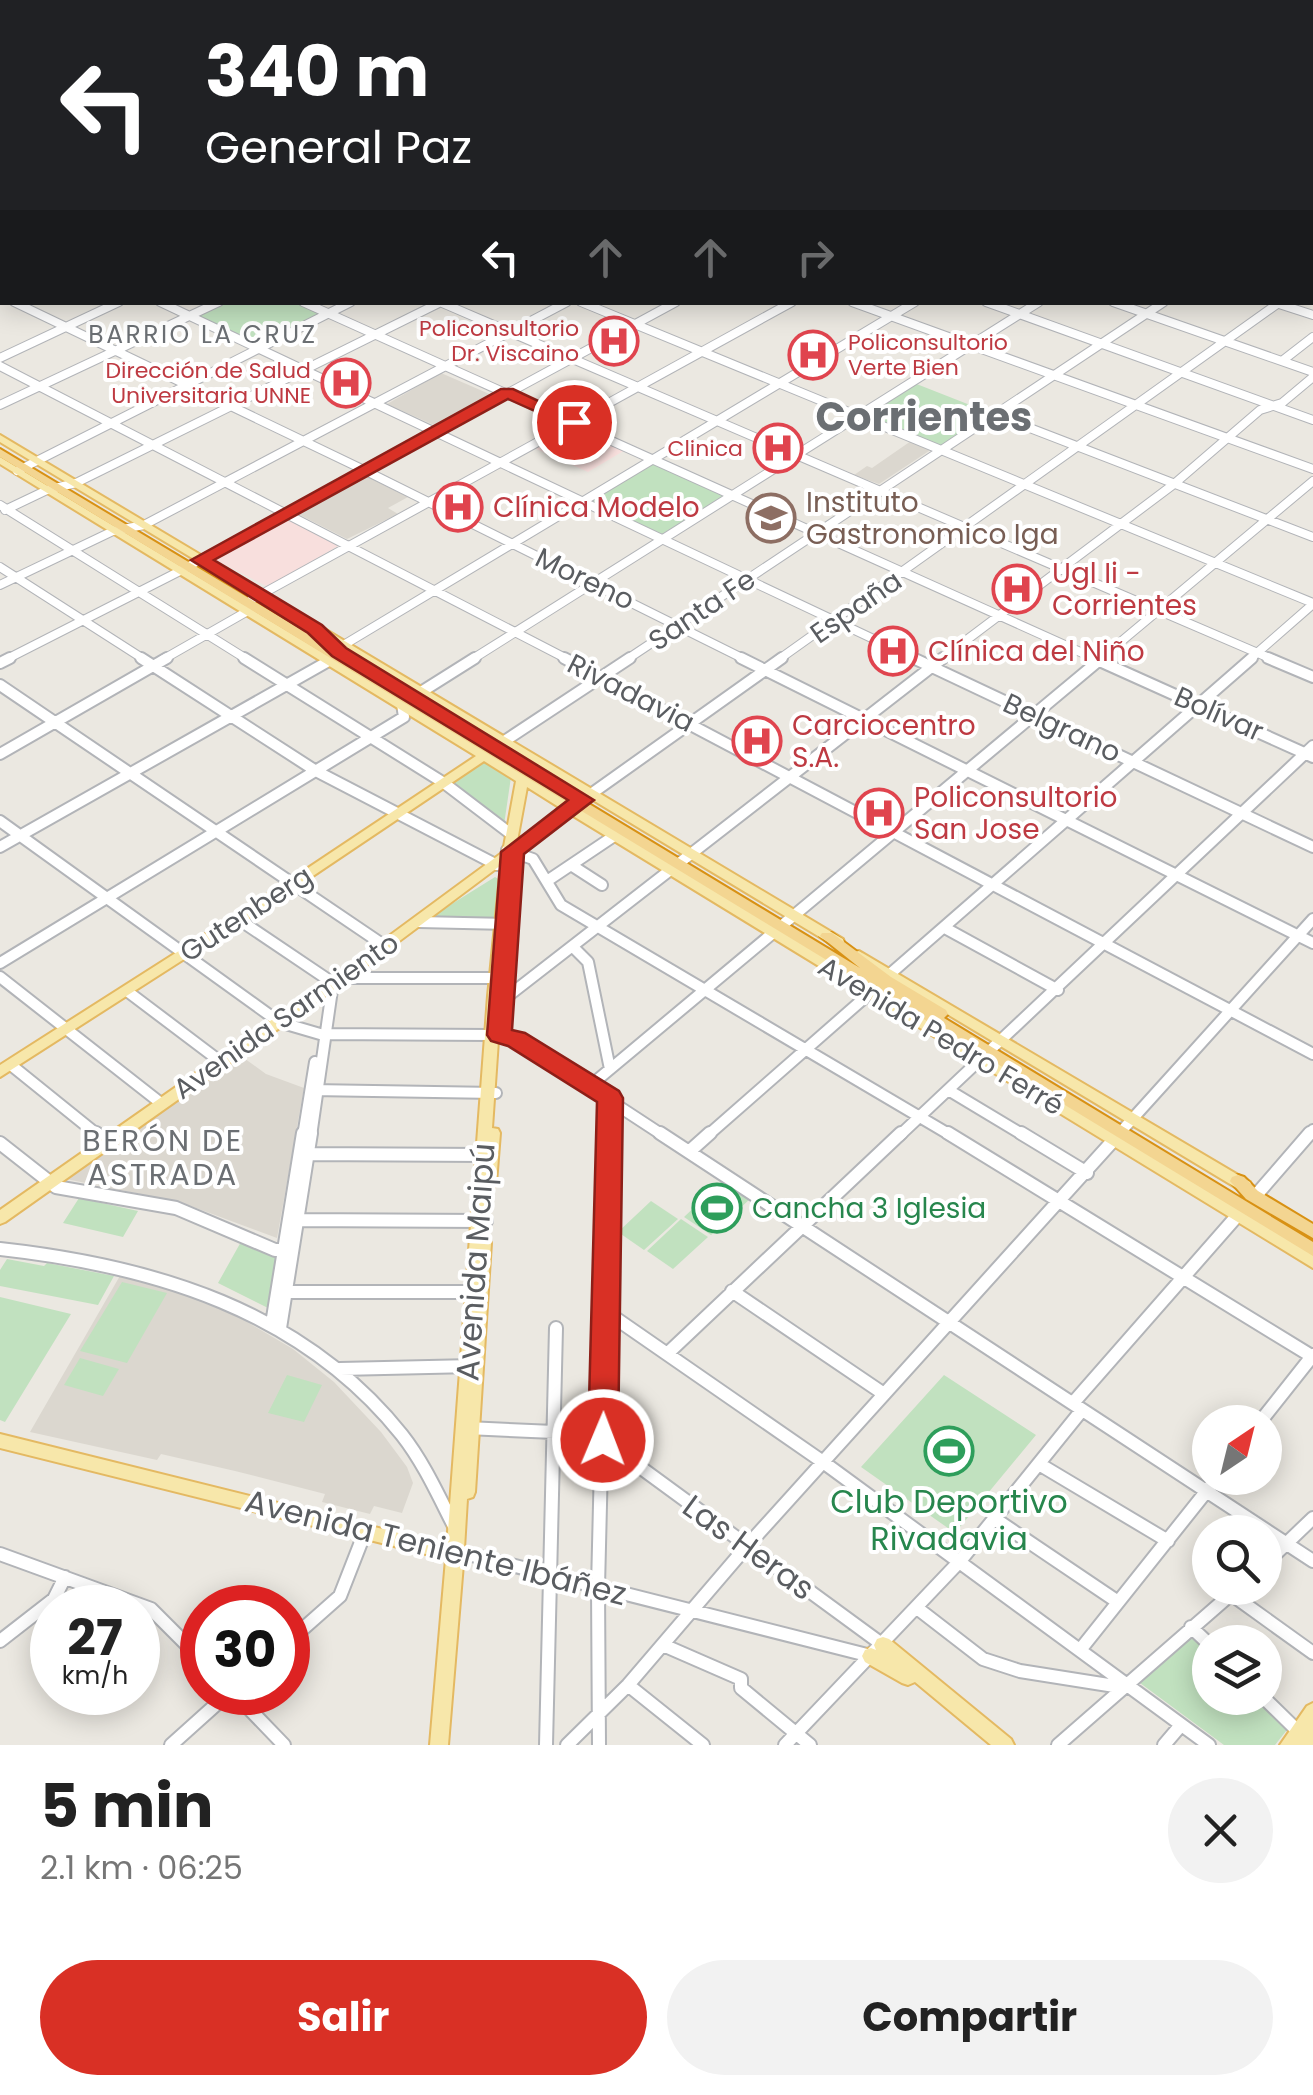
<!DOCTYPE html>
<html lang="es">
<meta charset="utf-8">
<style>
:root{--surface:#fff;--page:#f2f2f2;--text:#222;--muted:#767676;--accent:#d93025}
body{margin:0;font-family:Poppins,sans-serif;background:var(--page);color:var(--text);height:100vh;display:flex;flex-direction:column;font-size:38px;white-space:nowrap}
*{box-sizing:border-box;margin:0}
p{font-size:32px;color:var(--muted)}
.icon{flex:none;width:55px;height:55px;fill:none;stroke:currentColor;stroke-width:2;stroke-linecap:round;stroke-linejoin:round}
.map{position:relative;height:1745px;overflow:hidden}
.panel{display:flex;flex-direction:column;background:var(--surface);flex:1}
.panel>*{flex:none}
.top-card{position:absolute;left:0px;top:0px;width:1315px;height:305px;box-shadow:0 5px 25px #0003;background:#202124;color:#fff;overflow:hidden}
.needle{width:65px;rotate:35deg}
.fabs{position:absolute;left:1192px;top:1405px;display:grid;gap:20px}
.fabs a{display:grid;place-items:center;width:90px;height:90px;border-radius:50%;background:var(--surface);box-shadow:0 5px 25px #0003;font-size:50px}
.speed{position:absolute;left:30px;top:1585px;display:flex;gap:20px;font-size:50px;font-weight:700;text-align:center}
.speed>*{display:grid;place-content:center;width:130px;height:130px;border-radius:50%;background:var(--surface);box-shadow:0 5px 25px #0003;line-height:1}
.speed small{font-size:25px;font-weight:400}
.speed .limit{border:15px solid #d22;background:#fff;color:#111}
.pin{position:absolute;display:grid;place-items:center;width:85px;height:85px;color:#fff;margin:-42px;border:5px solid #fff;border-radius:50%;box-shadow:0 2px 10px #0007}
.me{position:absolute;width:110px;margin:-55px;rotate:1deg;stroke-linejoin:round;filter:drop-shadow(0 0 8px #0008)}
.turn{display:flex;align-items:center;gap:35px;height:210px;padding:0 40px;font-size:45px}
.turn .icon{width:130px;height:130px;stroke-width:2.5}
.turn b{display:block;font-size:70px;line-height:85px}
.lanes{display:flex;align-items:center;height:95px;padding:0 40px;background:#0003;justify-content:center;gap:50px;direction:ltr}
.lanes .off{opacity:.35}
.round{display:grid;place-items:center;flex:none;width:105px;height:105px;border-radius:52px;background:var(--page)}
.headline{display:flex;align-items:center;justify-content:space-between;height:170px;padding:0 40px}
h1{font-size:60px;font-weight:700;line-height:75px}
.action{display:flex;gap:20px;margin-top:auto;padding:20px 40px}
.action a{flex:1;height:115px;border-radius:60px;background:var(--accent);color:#fff;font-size:40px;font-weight:700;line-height:115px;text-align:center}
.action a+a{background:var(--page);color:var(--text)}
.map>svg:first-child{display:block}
.education{fill:#dbd7cf}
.medical{fill:#f8dfdd}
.green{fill:#c1e1bf}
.water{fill:#a6d8f7}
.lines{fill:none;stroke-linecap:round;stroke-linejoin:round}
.minor-far2-casing{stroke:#b2b4b8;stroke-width:10}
.minor-far1-casing{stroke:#b2b4b8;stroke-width:14}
.minor-casing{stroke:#b2b4b8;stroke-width:16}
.major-casing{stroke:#e4b962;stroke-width:4}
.highway-casing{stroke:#d89114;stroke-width:4}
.minor-far2{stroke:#fff;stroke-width:8}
.minor-far1{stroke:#fff;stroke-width:10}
.minor{stroke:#fff;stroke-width:12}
.major{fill:#f7e7aa;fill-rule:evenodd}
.highway{fill:#f3d591;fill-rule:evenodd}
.route{fill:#d93025;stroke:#8d1f18;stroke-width:2.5}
.labels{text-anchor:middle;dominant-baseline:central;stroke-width:8;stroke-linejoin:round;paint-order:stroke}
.far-health-label{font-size:22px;fill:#be3a42;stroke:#fff;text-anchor:end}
.far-neighbourhood-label{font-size:25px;letter-spacing:2.5px;fill:#6b6f73;stroke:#fff}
.education-label{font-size:28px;fill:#785e54;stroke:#fff;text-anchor:start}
.health-label{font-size:28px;fill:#be3a42;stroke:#fff;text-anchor:start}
.street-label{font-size:28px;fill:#5a5d61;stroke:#fff}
.leisure-label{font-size:28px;fill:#27864d;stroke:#fff;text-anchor:start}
.neighbourhood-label{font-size:30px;letter-spacing:2.5px;fill:#6b6f73;stroke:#fff}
.near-street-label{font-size:32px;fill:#5a5d61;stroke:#fff}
.near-leisure-label{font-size:32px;fill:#27864d;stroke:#fff}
.far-town-label{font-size:40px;font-weight:bold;fill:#6b6f73;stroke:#fff}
</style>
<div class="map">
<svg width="1313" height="1745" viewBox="0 0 1313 1745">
<rect width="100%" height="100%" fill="#ebe8e1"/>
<path class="education" d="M441 373 494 396 436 426 387 404Z
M911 441 932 449 879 484 854 475 867 466 872 468Z
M364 475 408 497 388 508 398 514 347 539 296 513Z
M241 1056 266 1074 304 1088 277 1238 180 1202 66 1179Z
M121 1274 200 1299 237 1316 293 1349 334 1382 381 1432 407 1467 413 1483 402 1513 374 1506 370 1514 322 1502 325 1494 235 1471 161 1454 157 1460 30 1432Z"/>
<path class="medical" d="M585 430 627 449 588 472 534 448 549 439 560 444Z
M283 517 338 546 268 587 210 557Z"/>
<path class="green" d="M221 302 299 303 321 313 263 345H253L195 318Z
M914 383 993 414 940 446 866 418 865 413Z
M654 462 727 495 662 534 588 500Z
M481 760 511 777 504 825 449 783Z
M495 877 500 880 496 921 426 920Z
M722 1181 750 1199 711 1235 684 1217Z
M79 1198 138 1211 123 1237 63 1223Z
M651 1201 678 1219 644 1250 618 1232Z
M681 1219 708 1237 673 1269 647 1251Z
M242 1240 277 1257 270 1309 218 1283Z
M7 1259 44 1266 47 1263 114 1276 98 1305 0 1286V1270Z
M122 1282 167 1293 127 1363 80 1351Z
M0 1297 71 1314 5 1422 0 1420Z
M80 1358 119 1369 103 1396 64 1385Z
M287 1375 322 1385 304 1422 268 1413Z
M944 1375 1036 1435 955 1533 861 1467Z
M1190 1634 1210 1652V1698H1260L1290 1726 1275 1745H1224L1136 1680Z"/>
<path class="water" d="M0 0H1313V131L1312 2H2L0 27Z"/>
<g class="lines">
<g class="minor-far2-casing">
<path id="minor-far2" d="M14 302 364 470 746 660
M160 302 918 660
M303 302 1098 660
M440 302 1274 660
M581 302 1313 603
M852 302 1313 469
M986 302 1313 420
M1113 302 1313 372
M1276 303 1313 315
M0 358 119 302
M1282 361 1313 337
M0 366 569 660
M0 405 219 302
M996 415 1313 537
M17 471 351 302
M0 505 248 660
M5 510 47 490 76 483 441 302
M0 567 145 660
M0 585 113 531 144 525 567 302
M5 660 180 571 676 302
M162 660 246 612 251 600 792 302
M332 660 342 646 915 302
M471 660 1039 302
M626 660 1164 302
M778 660 1280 302
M940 660 1174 484 1260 410 1282 403 1313 377
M1099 660 1313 481
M1249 660 1313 604"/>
</g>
<g class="minor-far1-casing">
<path id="minor-far1" d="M141 658 316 771 497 865
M244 658 444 783 511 834
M564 658 1313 1054
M741 658 1313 943
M913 658 1313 847
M1093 658 1313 757
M1268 658 1313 677
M0 663 10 658
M0 685 385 946
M503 742 630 658
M0 754 167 658
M591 794 782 658
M0 821 279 1022 320 1034 491 1035 516 1039 664 1136
M0 847 334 658
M507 850 533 859 561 905 952 1136
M571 865 602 885
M547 881 614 836
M238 919 333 983 311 1136
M419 922 508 924
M945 928 1058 990
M573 947 588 962 610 1069
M0 963 404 717 402 704 475 658
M890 974 1252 658
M0 977 162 1104
M341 978H503
M127 991 221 1062
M494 999 508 996 943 658
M11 1065 99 1136
M591 1085 1102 658
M312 1090 496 1093
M950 1091 1025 1136
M303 1136 315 1062
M609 1136 610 1098
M707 1136 870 993
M899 1136 1313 746
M1117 1136 1313 919
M1308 1136 1313 1130"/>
</g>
<g class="minor-casing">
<path id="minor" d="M96 1133 107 1142
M660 1133 1313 1561
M948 1133 1313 1357
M1021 1133 1087 1173
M0 1143 56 1187 176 1208 275 1250 288 1249
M691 1150 710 1133
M303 1154 486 1155
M1258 1193 1310 1133
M292 1220 486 1221
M0 1249C154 1266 302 1310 402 1435 424 1463 439 1497 455 1528
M732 1291 884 1394
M282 1292H475
M605 1311 823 1462 1209 1745
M272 1324 303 1133
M280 1328 311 1133
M668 1353 901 1133
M340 1369 473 1366
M1073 1403 1237 1216
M1260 1422 1313 1355
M467 1428 554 1432 603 1440 883 1645
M1039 1464 1168 1541
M995 1519 1118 1602
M464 1553 871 1656
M0 1554 151 1609 202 1660
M1265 1564 1313 1518
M1231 1594 1313 1653
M917 1608 983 1659 1020 1671 1121 1687
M1191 1627 1210 1645
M0 1641 54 1599 65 1577
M288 1642 340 1596 365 1532
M663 1645 741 1679V1688L810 1745
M1080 1650 1217 1478
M628 1685 703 1745
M233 1692 284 1745
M1264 1698 1312 1745
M171 1745 230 1692
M546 1745 556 1328
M567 1745 628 1685 747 1546 1120 1133
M599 1745 598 1587 609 1133
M785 1745 960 1561 1082 1410
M1058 1745 1238 1588
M1164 1745 1181 1725"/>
</g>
<g class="major-casing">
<path id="major" d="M0 34H2V38H0Z
M1312 229H1313V234H1312Z
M0 435 843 939 844 942 838 946 833 945 0 442Z
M0 457 571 803 576 804 578 807 1313 1255V1268L570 814 515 855 504 953 492 1128 498 1129 500 1133 496 1183 494 1187 488 1188 484 1237 489 1239 491 1243 475 1492 473 1497 467 1499 464 1549 469 1551 472 1556 469 1561 463 1564 448 1745H430L446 1559 0 1448V1434L447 1545 488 996 501 865 346 981 5 1222 0 1224V1210L336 975 503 852 516 781 484 761 295 888 0 1077V1065L287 882 476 756 0 464ZM527 787 562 809 517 841Z
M859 951 1250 1182 1252 1186 1250 1190 1245 1192 1240 1190 854 958 852 955 854 952Z
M883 1637 889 1639 1011 1739 1014 1745H991L915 1682 908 1685 902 1683 865 1662 862 1656 865 1650 871 1648 876 1650 874 1645 877 1639Z
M1313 1703V1745H1280L1307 1706Z"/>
</g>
<g class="highway-casing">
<path id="highway" d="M0 449 322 642 309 629 315 625 319 626 343 649 345 652 343 655 860 968 820 936 822 933H832L891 977 946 1010 948 1014 944 1018 1313 1242V1256L0 457Z
M1238 1175 1244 1177 1258 1191 1313 1224V1238L1246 1199 1230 1181 1232 1177Z"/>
</g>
<use href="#minor-far2" class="minor-far2"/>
<use href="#minor-far1" class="minor-far1"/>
<use href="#minor" class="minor"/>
<use href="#major" class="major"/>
<use href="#highway" class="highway"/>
</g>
<path class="route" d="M501 389H513L583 422 568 426 508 399 214 560 322 625 346 648 594 800 524 854 512 1030 525 1033 619 1091 623 1098 618 1440 614 1448 603 1452 593 1448 588 1440 597 1102 508 1046 491 1041 487 1035 501 852 568 800 332 656 308 633 191 560Z"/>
<defs>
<g id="hospital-ring" transform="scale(2.5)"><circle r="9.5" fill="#fff" stroke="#e0444e" stroke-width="1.5"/><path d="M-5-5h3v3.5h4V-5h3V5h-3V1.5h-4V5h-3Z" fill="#e0444e"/></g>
<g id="university-ring" transform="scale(2.5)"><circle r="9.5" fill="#fff" stroke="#8d6e63" stroke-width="1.5"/><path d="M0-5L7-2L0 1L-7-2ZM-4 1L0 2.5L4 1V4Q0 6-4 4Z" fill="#8d6e63"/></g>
<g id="stadium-ring" transform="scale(2.5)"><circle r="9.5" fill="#fff" stroke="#2e9e5b" stroke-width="1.5"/><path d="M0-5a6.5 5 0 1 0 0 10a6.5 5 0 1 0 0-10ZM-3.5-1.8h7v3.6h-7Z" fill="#2e9e5b"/></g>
</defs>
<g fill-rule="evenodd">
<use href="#hospital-ring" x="614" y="341"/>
<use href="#hospital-ring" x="813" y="355"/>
<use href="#hospital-ring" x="346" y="383"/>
<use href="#hospital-ring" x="778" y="448"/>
<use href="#hospital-ring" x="458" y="507"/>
<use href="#university-ring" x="771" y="518"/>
<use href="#hospital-ring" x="1017" y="589"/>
<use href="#hospital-ring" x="893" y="651"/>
<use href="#hospital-ring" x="757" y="741"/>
<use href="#hospital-ring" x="879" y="813"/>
<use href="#stadium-ring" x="717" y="1208"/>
<use href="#stadium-ring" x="949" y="1451"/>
</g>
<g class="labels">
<g class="far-health-label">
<text x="579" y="328">Policonsultorio<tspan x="579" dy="25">Dr. Viscaino</tspan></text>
<text x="848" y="342" text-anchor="start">Policonsultorio<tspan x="848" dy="25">Verte Bien</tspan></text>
<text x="311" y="370">Dirección de Salud<tspan x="311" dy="25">Universitaria UNNE</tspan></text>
<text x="743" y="448">Clinica</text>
</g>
<g class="far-neighbourhood-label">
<text x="203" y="334">BARRIO LA CRUZ</text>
</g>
<g class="education-label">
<text x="806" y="502">Instituto<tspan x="806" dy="32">Gastronomico Iga</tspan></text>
</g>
<g class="health-label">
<text x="493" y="507">Clínica Modelo</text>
<text x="1052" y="573">Ugl Ii -<tspan x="1052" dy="32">Corrientes</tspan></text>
<text x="928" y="651">Clínica del Niño</text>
<text x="792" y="725">Carciocentro<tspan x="792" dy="32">S.A.</tspan></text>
<text x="914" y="797">Policonsultorio<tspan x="914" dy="32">San Jose</tspan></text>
</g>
<g class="street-label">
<text transform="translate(585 579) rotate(26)">Moreno</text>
<text transform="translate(856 607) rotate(-35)">España</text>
<text transform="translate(702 610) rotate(-34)">Santa Fe</text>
<text transform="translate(631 693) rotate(27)">Rivadavia</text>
<text transform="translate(1219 714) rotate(24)">Bolívar</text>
<text transform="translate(1062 728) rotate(25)">Belgrano</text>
<text transform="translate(246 914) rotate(-33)">Gutenberg</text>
<text transform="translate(286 1016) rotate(-35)">Avenida Sarmiento</text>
<text transform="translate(941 1036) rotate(31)">Avenida Pedro Ferré</text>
</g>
<g class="leisure-label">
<text x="752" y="1208">Cancha 3 Iglesia</text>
</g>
<g class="neighbourhood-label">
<text x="163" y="1140">BERÓN DE<tspan x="163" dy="34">ASTRADA</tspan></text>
</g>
<g class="near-street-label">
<text transform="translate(475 1262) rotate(-86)">Avenida Maipú</text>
<text transform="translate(436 1547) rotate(14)">Avenida Teniente Ibáñez</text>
<text transform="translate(749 1547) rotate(36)">Las Heras</text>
</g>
<g class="near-leisure-label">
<text x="949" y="1501">Club Deportivo<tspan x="949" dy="37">Rivadavia</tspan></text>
</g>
<g class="far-town-label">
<text x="924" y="417">Corrientes</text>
</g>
</g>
</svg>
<div class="fabs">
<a><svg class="needle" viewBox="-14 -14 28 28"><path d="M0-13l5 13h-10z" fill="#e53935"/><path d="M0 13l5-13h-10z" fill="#767676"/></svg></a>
<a><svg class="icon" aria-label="search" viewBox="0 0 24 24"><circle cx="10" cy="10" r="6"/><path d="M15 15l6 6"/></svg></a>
<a><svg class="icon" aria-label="layers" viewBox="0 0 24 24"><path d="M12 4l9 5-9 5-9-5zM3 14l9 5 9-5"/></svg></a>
</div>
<div class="speed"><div>27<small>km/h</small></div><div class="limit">30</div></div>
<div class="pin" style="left:574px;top:422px;background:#d93025"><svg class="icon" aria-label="arrive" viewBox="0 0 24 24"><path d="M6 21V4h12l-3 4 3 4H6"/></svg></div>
<svg class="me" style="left:603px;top:1440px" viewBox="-20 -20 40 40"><circle r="17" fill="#d93025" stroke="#fff" stroke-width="3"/><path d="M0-11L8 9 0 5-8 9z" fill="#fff"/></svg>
<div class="top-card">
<div class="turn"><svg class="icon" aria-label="left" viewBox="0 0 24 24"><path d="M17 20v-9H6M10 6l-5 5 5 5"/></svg><div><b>340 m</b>General Paz</div></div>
<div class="lanes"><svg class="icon" aria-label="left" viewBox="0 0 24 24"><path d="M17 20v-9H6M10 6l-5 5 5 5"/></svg><svg class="icon off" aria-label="ahead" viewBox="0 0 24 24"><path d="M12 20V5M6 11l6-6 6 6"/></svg><svg class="icon off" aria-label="ahead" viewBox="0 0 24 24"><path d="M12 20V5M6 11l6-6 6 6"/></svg><svg class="icon off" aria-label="right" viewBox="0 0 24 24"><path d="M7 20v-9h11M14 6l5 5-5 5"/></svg></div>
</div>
</div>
<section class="panel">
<div class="headline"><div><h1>5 min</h1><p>2.1 km · 06:25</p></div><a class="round"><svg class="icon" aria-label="close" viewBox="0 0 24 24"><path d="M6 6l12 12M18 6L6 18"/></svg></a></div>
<div class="action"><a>Salir</a><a>Compartir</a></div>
</section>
